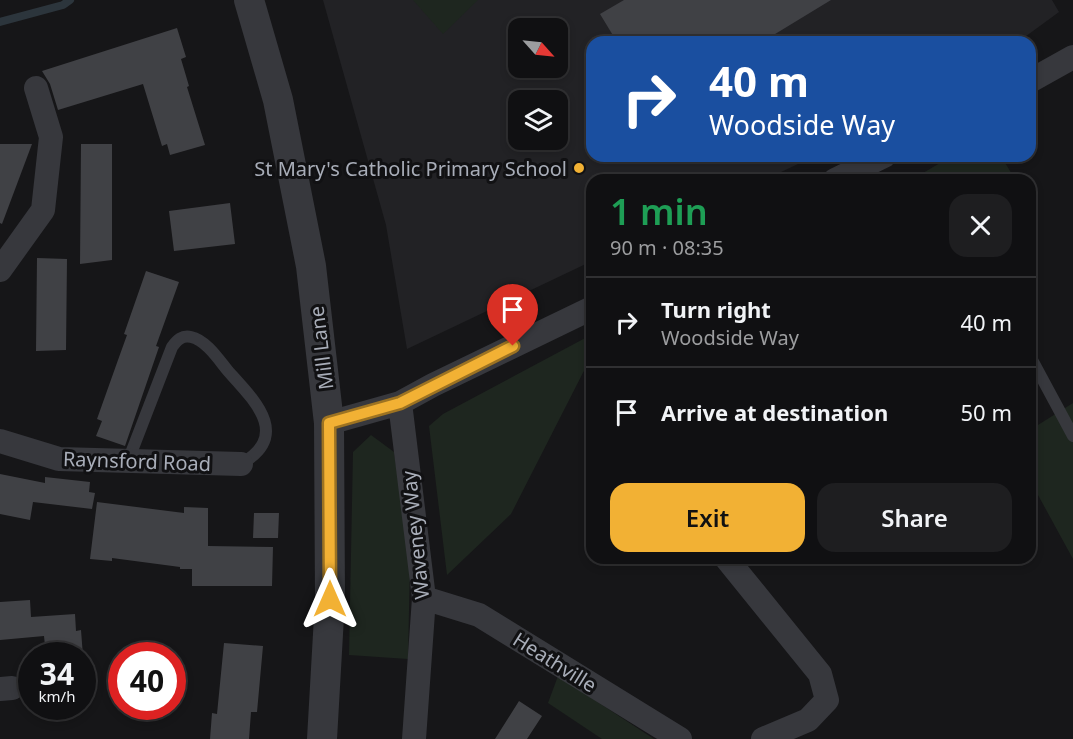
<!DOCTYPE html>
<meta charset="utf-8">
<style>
:root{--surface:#101012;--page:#1e1e20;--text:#f1f3f6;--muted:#9c9d9f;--line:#303032;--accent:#f2b134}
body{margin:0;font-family:"Noto Sans",sans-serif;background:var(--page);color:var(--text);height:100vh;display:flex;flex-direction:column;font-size:22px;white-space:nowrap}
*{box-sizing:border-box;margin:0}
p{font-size:20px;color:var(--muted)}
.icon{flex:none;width:33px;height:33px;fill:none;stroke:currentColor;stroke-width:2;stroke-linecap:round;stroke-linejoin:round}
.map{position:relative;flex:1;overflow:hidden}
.side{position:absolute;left:586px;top:174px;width:450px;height:390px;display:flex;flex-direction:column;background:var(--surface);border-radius:18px;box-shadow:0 3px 9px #0003,0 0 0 2px var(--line)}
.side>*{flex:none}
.guide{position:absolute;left:586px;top:36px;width:450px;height:126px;border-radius:18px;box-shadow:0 3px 9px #0003,0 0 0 2px var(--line);background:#1a4fa0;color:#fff;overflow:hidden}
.needle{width:39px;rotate:117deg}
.tools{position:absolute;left:508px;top:18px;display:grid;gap:12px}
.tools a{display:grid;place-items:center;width:60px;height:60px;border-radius:12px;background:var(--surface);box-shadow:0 3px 9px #0003,0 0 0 2px var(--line);font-size:30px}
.speed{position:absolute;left:18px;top:642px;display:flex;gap:12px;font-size:30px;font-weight:700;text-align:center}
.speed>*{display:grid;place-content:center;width:78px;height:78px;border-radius:50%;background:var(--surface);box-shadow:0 3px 9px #0003,0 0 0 2px var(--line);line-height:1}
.speed small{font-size:15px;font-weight:400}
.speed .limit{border:9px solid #d22;background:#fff;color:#111}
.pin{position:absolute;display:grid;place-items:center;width:51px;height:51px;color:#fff;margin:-62px -26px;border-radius:50% 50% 50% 0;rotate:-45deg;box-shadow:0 0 6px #0007}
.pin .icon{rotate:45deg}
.me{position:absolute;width:66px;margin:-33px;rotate:0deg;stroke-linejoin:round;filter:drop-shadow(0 0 4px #0008)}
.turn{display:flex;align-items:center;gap:21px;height:126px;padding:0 24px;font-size:27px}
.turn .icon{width:78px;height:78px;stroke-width:2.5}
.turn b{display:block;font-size:42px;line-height:51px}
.round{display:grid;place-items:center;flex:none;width:63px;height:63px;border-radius:18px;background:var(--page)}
.headline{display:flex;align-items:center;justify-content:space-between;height:102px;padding:0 24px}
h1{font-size:36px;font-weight:600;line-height:45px;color:#1e9e55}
.button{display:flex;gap:12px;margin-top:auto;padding:12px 24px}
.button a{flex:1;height:69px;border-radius:18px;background:var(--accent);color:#111;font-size:24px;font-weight:600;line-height:69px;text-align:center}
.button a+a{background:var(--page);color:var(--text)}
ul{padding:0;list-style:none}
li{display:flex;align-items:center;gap:18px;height:90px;padding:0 24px;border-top:2px solid var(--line)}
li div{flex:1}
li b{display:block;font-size:22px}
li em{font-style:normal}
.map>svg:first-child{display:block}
.built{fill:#222225;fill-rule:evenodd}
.green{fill:#1e261f}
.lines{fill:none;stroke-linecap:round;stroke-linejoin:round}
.stream{stroke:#2c353c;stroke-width:8}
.building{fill:#404145}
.service{stroke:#37383d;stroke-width:12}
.minor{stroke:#37383d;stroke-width:24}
.tertiary{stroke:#37383d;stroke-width:30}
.route-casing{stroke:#9d7322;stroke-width:15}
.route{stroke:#f2b134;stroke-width:10}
.poi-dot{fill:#f2b134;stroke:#111113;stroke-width:2}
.labels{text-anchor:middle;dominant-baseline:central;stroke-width:6;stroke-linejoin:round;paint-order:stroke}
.poi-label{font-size:20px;fill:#a8adb8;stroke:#111113;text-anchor:end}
.street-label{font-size:20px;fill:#a8adb8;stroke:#111113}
</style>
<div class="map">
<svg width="1073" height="739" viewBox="0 0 1073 739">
<rect width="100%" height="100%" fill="#161618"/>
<path class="built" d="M323 0H1052L1059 12 1018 42H592V156H815L764 180H592V261L407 349 386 225ZM519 28H558V68H519ZM519 100H558V140H519Z"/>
<path class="green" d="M413 0H478L443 34Z
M952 156H1001L1013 176 1005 180H911Z
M589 336 592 345V355L511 514 447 575 429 426 443 414Z
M1073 403V559L1032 484 1030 430Z
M371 435 394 452 410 561 408 659 349 655 353 452Z
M558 676 654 739H602L548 703Z"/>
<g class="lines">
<path class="stream" d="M0 22 63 5 70 0"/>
</g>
<path class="building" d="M624 0H831L762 42H617L600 14Z
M177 28 186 57 181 59 189 86 187 87 205 145 170 155 167 144 162 146 143 84 58 110 50 84 42 71Z
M0 144H32L2 224 0 223Z
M81 144H112V260L80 264Z
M230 203 235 244 174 251 169 211Z
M37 258 67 259 66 350 36 351Z
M146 271 179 282 156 346 159 347 125 446 96 436 102 421 97 419 118 360 127 335 124 334Z
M0 474 45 483V477L90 482 89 492 95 493 92 509 33 502 30 520 0 514Z
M97 502 184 513V507L208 508V546L273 547 272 586H192V569H180V567L112 558V561L90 559Z
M254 513H279L278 538H253Z
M30 600 31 617 75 614 76 631 81 630 83 656H46L44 636 0 640V602Z
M224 643 263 646 257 712H251L249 739H210L212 713 217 714Z
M519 701 542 716 527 739H495Z"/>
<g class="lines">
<path class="service" d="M1030 356 1073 436
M128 461 172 347C177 340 182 335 191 337 206 340 219 360 228 371 255 401 291 435 241 464"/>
<path class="minor" d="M1030 81 1073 57
M835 180 884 156
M0 270 43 210 51 137 36 88
M400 403 424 598 414 739
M329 423 400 403 433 385 592 308
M0 441 59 459 241 464
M726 558 820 674 827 700 808 720 763 739
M424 598 479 615 680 739
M0 689 12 688"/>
<path class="tertiary" d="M249 0 278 100 311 266 329 423 330 599 322 739"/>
</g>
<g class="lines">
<g class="route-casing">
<path id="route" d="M330 599 329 423 400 403 513 346"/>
</g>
<use href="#route" class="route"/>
</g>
<circle class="poi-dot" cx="579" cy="168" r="6"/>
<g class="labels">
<g class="poi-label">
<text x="567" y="168">St Mary's Catholic Primary School</text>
</g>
<g class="street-label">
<text transform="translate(321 348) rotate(-97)">Mill Lane</text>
<text transform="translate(137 461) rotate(2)">Raynsford Road</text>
<text transform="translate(415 535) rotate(-96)">Waveney Way</text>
<text transform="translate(555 662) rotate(32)">Heathville</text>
</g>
</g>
</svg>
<div class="tools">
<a><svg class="needle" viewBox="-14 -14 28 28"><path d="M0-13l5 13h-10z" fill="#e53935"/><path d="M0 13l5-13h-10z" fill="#9c9d9f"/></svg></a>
<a><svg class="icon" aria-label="layers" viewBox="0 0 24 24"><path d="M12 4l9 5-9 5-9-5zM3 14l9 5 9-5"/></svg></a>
</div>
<div class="speed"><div>34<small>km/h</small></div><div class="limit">40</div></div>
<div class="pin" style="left:513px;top:346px;background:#d93025"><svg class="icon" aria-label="arrive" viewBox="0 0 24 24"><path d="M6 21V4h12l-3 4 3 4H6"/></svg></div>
<svg class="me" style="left:330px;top:599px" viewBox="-20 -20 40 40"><path d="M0-17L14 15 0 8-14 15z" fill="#f2b134" stroke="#fff" stroke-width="4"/></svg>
<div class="guide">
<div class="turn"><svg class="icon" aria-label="right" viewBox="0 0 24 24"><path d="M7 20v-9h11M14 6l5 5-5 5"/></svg><div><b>40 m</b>Woodside Way</div></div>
</div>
<section class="side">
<div class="headline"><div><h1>1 min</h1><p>90 m · 08:35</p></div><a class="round"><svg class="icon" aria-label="close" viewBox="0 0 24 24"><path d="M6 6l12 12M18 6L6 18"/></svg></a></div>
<ul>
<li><svg class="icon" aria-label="right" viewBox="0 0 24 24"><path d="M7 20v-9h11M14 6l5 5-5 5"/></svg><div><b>Turn right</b><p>Woodside Way</p></div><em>40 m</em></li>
<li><svg class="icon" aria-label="arrive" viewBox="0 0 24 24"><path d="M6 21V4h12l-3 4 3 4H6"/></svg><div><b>Arrive at destination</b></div><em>50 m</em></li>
</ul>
<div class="button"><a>Exit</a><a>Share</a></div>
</section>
</div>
